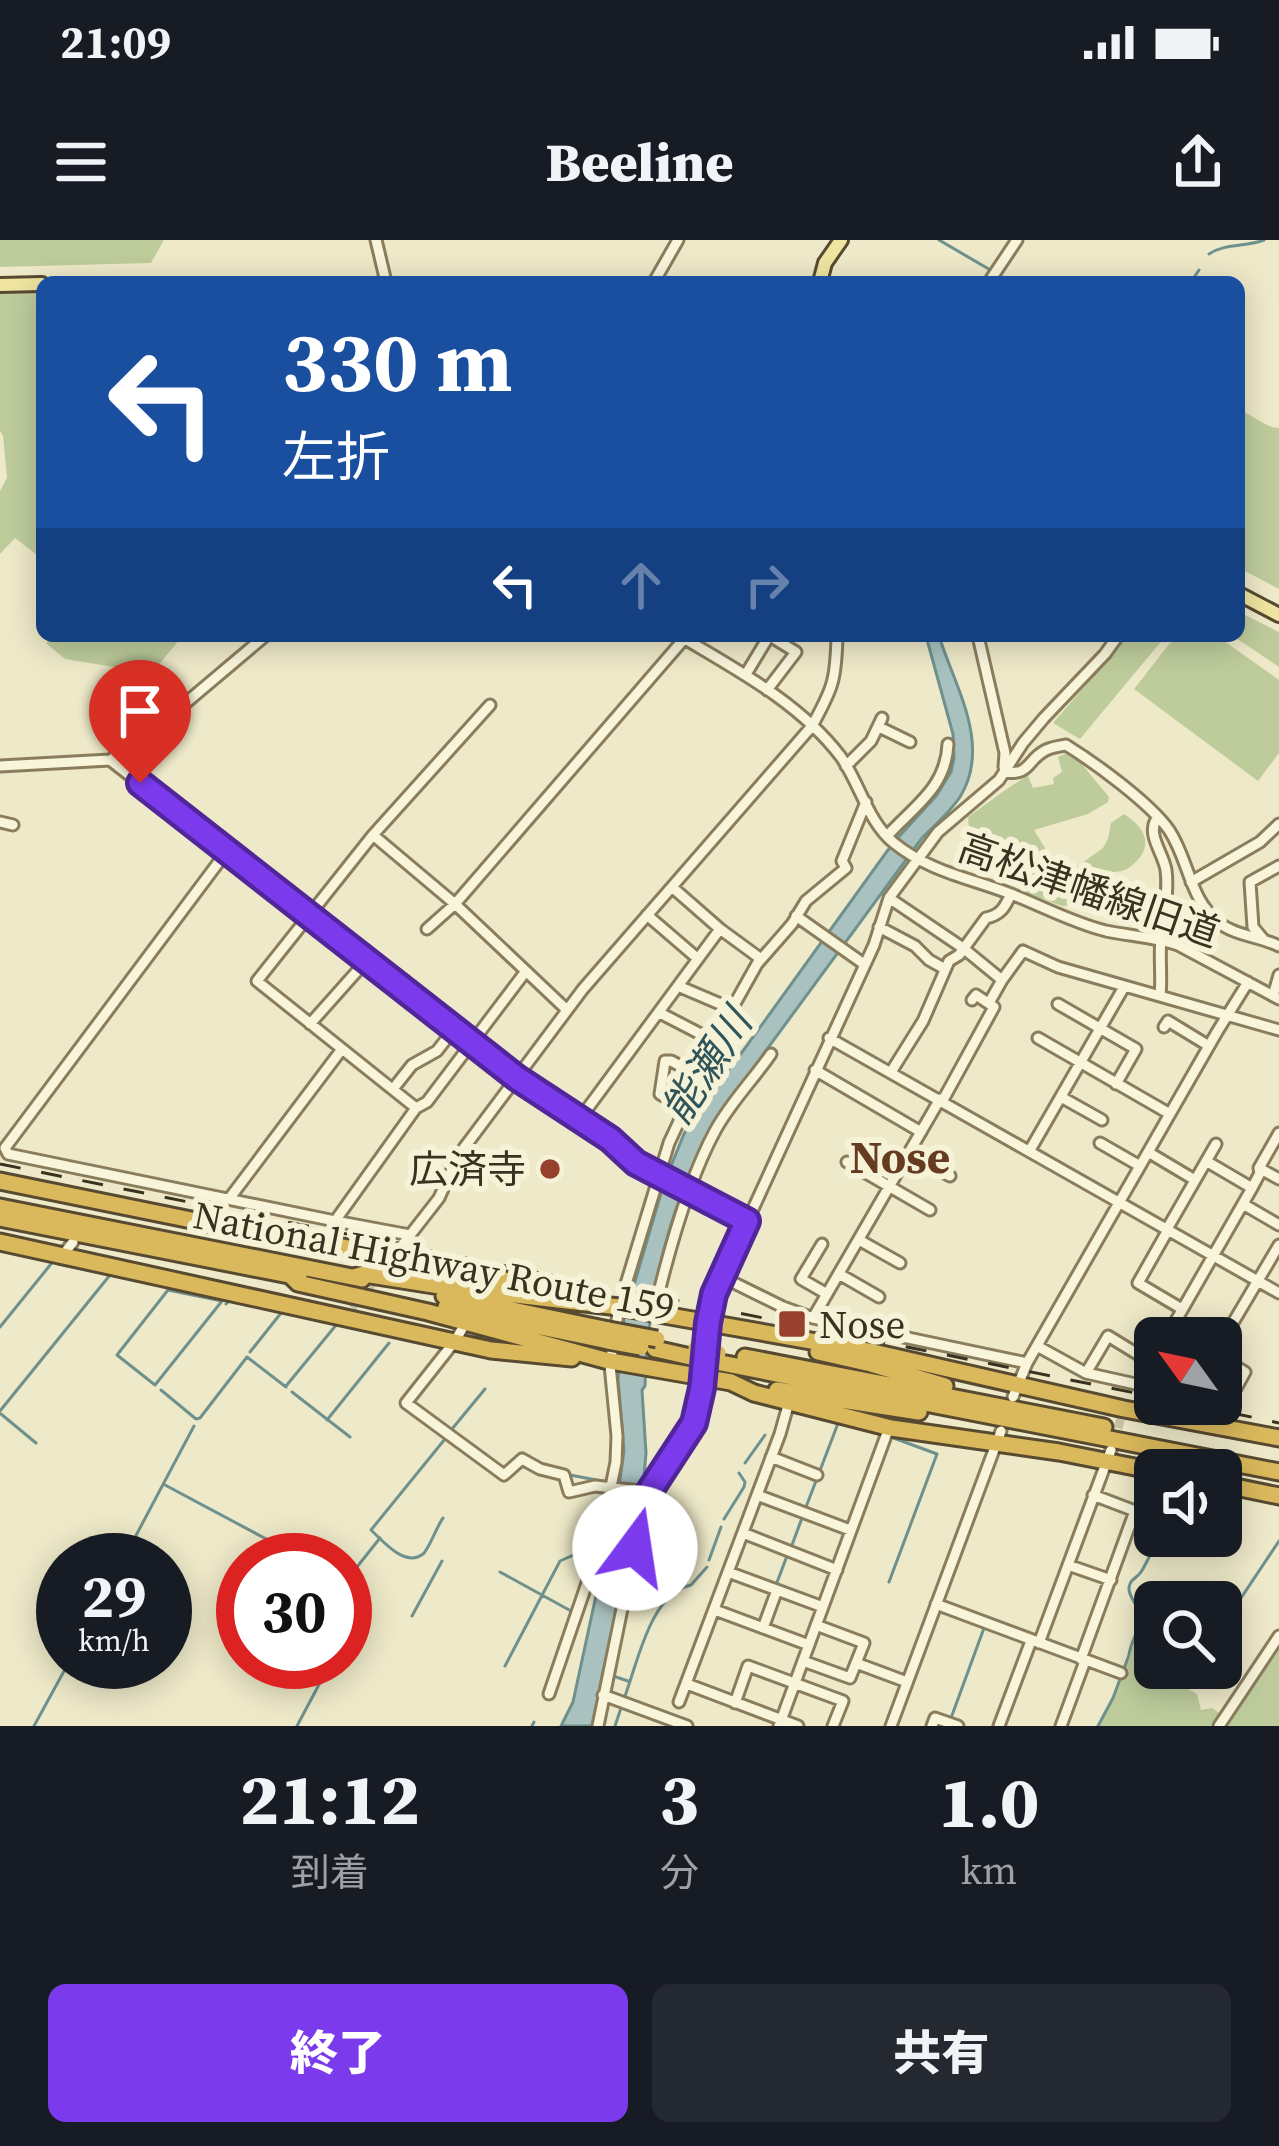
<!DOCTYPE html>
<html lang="ja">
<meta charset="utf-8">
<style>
:root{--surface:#171b24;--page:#242831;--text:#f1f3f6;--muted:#9ea1a6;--accent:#7c3aed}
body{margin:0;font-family:"Source Serif 4","Noto Sans JP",serif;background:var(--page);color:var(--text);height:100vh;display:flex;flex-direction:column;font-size:45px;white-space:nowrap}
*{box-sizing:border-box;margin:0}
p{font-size:39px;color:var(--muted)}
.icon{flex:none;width:66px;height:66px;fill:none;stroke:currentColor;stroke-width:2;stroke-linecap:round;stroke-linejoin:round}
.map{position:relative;height:1486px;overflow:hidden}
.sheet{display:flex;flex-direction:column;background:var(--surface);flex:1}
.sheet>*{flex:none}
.hud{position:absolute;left:36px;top:36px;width:1209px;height:366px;border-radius:18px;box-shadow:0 6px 30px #0003;background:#1a4fa0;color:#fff;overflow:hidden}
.needle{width:78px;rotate:303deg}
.controls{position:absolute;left:1134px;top:1077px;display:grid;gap:24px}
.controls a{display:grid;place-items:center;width:108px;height:108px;border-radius:18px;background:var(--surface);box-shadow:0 6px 30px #0003;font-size:60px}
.speed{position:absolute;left:36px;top:1293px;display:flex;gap:24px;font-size:60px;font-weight:700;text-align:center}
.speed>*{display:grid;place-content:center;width:156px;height:156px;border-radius:50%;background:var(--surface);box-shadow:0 6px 30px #0003;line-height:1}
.speed small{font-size:30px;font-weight:400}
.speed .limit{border:18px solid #d22;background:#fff;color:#111}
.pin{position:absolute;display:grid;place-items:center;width:102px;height:102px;color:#fff;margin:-123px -51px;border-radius:50% 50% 50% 0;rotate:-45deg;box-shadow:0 0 12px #0007}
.pin .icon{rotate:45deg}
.me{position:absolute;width:132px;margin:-66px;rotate:14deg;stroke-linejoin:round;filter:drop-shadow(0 0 9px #0008)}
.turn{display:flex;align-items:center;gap:42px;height:252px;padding:0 48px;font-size:54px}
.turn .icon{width:156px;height:156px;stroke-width:2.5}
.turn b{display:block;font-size:84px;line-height:102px}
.lanes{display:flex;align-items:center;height:114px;padding:0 48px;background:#0003;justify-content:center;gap:60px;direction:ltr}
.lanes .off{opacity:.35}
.eta{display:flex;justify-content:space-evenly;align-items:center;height:204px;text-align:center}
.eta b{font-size:72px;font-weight:800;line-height:84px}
.button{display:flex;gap:24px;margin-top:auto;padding:24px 48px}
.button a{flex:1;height:138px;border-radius:18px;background:var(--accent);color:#fff;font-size:48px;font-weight:800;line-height:138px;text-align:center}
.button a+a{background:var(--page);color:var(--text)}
.status{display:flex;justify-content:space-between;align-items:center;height:84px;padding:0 60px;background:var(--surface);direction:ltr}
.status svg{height:33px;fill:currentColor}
header{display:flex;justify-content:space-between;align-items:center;height:156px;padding:0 48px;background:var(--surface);font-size:54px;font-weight:800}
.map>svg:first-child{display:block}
.green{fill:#becc9c}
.water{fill:#a9c2bf;stroke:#6f918e;stroke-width:3}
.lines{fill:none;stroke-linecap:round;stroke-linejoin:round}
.stream{stroke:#6f918e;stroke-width:3}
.minor-tunnel{stroke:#cac4a6;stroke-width:9;stroke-dasharray:9 4.5;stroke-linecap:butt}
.minor-casing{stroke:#8a7d5d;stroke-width:15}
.major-casing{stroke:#584a31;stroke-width:18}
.highway-casing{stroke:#584a31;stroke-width:21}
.minor{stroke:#f8f5db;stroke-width:9}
.major{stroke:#efe5a1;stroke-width:12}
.highway{stroke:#dab95c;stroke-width:15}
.rail{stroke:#3a3220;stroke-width:3;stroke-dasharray:21 21;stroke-linecap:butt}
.highway-bridge-casing{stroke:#584a31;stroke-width:21;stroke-linecap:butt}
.highway-bridge{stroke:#dab95c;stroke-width:15}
.route-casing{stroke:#51269a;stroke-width:30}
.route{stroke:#7c3aed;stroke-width:21}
.poi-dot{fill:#98402e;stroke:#f5f2d7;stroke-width:4.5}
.labels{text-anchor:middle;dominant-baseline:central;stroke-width:12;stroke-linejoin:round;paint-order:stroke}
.street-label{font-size:39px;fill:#3a3220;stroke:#f5f2d7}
.poi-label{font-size:39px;fill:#3a3220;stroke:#f5f2d7;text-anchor:end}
.water-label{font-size:42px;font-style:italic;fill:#30555a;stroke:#f5f2d7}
.quarter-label{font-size:45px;font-weight:bold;fill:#663c21;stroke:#f5f2d7}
</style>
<div class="status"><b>21:09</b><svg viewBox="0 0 49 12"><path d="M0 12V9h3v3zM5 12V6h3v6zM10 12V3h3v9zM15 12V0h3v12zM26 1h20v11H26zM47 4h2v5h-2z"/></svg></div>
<header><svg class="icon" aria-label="menu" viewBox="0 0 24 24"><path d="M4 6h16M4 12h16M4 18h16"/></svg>Beeline<svg class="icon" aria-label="share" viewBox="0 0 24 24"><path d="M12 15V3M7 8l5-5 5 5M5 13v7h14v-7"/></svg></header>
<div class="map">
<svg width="1279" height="1486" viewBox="0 0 1279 1486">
<rect width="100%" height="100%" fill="#eee9c8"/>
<path class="green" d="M0 0H164L151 23 0 27Z
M42 48V319L15 298 0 314V251L7 238 3 196 0 191V49Z
M1239 170C1254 175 1263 187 1279 188V349L1239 328Z
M1239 372 1279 392V427L1233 396H1239Z
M54 396H185L180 399 152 433 65 419 46 403Z
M1128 396H1169L1164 398 1080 499 1053 483Z
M1193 396H1217L1279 440V513L1258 541 1134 449 1170 403Z
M1067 513 1080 522 1109 557 1108 562 1088 574 1034 590 1048 613 1049 630 1052 634 1068 633 1103 608 1108 599 1111 583 1124 574C1148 589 1154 609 1130 627 1120 635 1103 630 1092 635 1080 640 1074 656 1067 666H1062L1024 652 1015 639 1007 613 998 615 993 623 986 626 965 618 970 603 968 577C988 563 1007 547 1028 536L1033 548 1054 544 1053 538 1062 532 1058 517Z
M1133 1401 1155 1415V1428H1175L1184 1434 1178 1443 1197 1454 1201 1470 1212 1468 1222 1475 1215 1486H1099L1131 1415 1130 1409Z
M1279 1403V1486H1224Z"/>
<path class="water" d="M926 396H939C955 447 992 505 960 557 950 572 935 585 922 598L718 876C671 957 647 1054 645 1146L642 1150 646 1213 644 1237 592 1486H561L573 1462 618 1254 624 1211 618 1139 624 1079 664 943 684 894 701 864 740 815 893 603 936 556 951 532 954 518 953 494Z"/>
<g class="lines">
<path class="stream" d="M939 0 1011 42
M1209 14C1225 3 1246 7 1264 0
M1191 42 1199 30
M58 1024 160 1045
M168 1050 222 1061 155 1145 117 1115Z
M226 1064 229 1061 254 1065
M0 1087 51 1024
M250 1112 281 1073
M286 1146 337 1084
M161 1150 196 1179
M292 1152 350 1197
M0 1171 110 1035
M1 1174 36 1203
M196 1179 200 1178 247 1117 286 1147
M327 1180 389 1103
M452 1189 485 1149
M745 1223 765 1195
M570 1235 607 1242 612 1214
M165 1245 270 1301
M806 1267 837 1186
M443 1278C437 1286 429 1309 423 1314 405 1328 383 1301 371 1290L445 1199
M724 1279 744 1247 745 1242 739 1233
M792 1305 802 1278
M279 1306 305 1320
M123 1320 194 1186
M709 1320 721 1287
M500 1332 571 1371
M345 1342 380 1298
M889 1342 937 1214 891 1197
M776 1345 787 1316
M412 1376 442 1321
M1221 1388 1279 1301
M345 1397 364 1361
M1036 1399 1066 1317
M505 1426 560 1321 594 1306
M613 1436 628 1441
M625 1456C638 1421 651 1353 691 1345L707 1327
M951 1478 984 1388
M34 1486 69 1422
M297 1486 331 1422
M532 1486 534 1482
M615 1486 621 1468
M1098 1486 1113 1458 1129 1415C1130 1402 1141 1389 1140 1376 1140 1367 1128 1357 1129 1348 1130 1339 1136 1339 1141 1332 1148 1321 1153 1308 1160 1296"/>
<path class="minor-tunnel" d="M352 1068 379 1035
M1114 1201 1121 1178"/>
<g class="minor-casing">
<path id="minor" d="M376 0 386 42
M654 42 678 0
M989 42 1017 0
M680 396C737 430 800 463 841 517 860 544 868 582 894 603 930 632 970 638 1011 654 1042 666 1073 683 1106 691 1130 696 1154 697 1178 705L1279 759
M978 396 1005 513 1004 527
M746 434 769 396
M767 450 796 412 770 396
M879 487 910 502
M114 518 124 482 131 473 165 470 173 474
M110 520 517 838 610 899 636 923 747 981
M0 526 110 520 175 472 265 396
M846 526 871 501 882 478
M1004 532C1031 536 1026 520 1046 510 1052 507 1060 506 1066 505 1095 523 1150 563 1169 590 1189 620 1189 658 1218 682 1235 696 1259 696 1279 706
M1158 577C1145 593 1163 612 1166 630 1169 653 1163 675 1161 698 1159 717 1162 737 1160 756
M0 582 13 585
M373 595 490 465
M887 596C914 566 946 548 948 504
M227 611 5 908 8 914 335 981 416 868 257 741 373 595 455 664 567 770
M1191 642 1260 602 1279 584
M672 647 720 689 761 719
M889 658 963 708 1002 740
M647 675 697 718
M796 676 864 724
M879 687 915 706 929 720 945 729
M427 689 455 664 684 399
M1263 699 1253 687 1250 642 1279 626
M678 746 732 769
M1273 756 1279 735
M989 763 1002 740 1023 711 1058 727 1279 790
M1058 764 1136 809 1116 844
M660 773 716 802
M310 784 367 720
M1164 787 1168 781 1209 806
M829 798 1279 1053
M1038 798 1170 874
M815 830 921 892
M891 832 923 781 949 721 959 715 986 678C1001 675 1005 667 1011 654
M393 849 412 825 437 811 454 789
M1061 857 1102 880
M943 860 994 767 976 755 972 760
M416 868 427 862 526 731
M684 868 660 854 665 821H671L700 836
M579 880 720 689
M1100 903 1140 926
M1030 910 1124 747
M909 912 950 936
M1148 912 1195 940
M1206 921 1252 948
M847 922 930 970
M1259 928 1279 939
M229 959 342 809
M1243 964 1279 985
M335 981 410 995
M1167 989 1216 904
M1168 990 1138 1043 1182 1069
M859 1000 900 1023
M822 1004 801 1039 827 1054
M62 1016 73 1002
M386 1026 439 958 458 916 583 749 812 486C833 448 836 440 837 396
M839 1034 879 1057
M722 1037 783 1067 813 1078 940 859
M626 1044 669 903 729 774 757 724 792 684 806 661 846 628 842 621 866 562
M659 1052C672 1000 690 937 715 891 730 863 753 840 771 814
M813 1078 1027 1123
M462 1089 455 1101 406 1163 504 1235 522 1219 540 1229 564 1235 569 1252 595 1246 649 1252
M1166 1098 1252 948 1260 933 1259 928 1279 893
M1221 1103 1279 1005
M1037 1106 1086 1133 1140 1145
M1221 1117 1245 1132 1228 1163 1221 1161
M1153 1121 1140 1145 1155 1148
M1086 1133 1108 1096 1152 1123
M1013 1157 1027 1123 1217 792 1248 742
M771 1217 817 1235
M757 1255 850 1290
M743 1293 837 1330
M1068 1325 1111 1340
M728 1332 823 1367
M936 1364 1121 1433
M715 1370 809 1405
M763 1388 777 1350
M1039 1403 1111 1210
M1081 1419 1135 1271 1093 1255
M803 1421 850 1438 864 1403 816 1385
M856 1423 907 1442
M687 1444 798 1486
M549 1454 598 1311 616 1222 617 1196 610 1125 619 1067
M603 1455 687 1486
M679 1462 780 1194 789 1162
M735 1463 748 1426 843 1461 833 1486
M598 1486 641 1276 649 1252 694 1183 702 1148 708 1083 714 1054 874 705 889 658 938 592 999 540 1023 503 1044 478 1105 414 1118 396
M779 1486 887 1193 892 1186
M891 1486 1001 1191
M932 1486 935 1478 958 1486
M999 1486 1031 1401
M1061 1486 1085 1421
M1219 1486 1279 1396"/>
</g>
<g class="major-casing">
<path id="major" d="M820 42 825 23 841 0
M0 45 42 44
M1239 354 1279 375"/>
</g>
<g class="highway-casing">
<path id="highway" d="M0 941 211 984 394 1016 556 1051
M0 967 362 1039
M0 978 299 1037
M0 1002 491 1110 572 1118
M291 1036 298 1043 428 1072 605 1120 731 1142 754 1153 891 1188 1059 1212 1155 1231
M354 1037 364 1034 446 1047 619 1067 873 1112 1124 1169 1279 1198
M444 1056 609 1090
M446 1067 608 1101
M655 1109 695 1118
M818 1112 871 1124 945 1146
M745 1117 1104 1187
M716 1122 1279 1232
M777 1150 919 1172
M1221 1244 1279 1256"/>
</g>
<use href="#minor" class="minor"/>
<use href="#major" class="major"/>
<use href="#highway" class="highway"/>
<path class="rail" d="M0 924 1155 1157
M1190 1164 1279 1183"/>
<g class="highway-bridge-casing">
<path id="highway-bridge" d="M609 1090 657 1099
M608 1101 641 1107
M696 1108 718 1113"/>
</g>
<use href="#highway-bridge" class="highway-bridge"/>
</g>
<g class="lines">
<g class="route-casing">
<path id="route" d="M140 543 517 838 610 899 636 923 747 981 714 1054 708 1083 702 1148 694 1183 649 1252 641 1276 635 1308"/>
</g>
<use href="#route" class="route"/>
</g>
<g class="poi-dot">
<circle cx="550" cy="929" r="12"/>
<rect x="777" y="1069" width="30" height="30" rx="6"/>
</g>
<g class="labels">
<g class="street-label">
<text transform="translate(1089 650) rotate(19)">高松津幡線旧道</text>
<text transform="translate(434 1021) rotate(11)">National Highway Route 159</text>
</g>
<g class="poi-label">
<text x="526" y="929">広済寺</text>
<text x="819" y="1084" text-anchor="start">Nose</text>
</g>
<g class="water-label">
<text transform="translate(706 826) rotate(-57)">能瀬川</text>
</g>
<g class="quarter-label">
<text x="900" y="917">Nose</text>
</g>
</g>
</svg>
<div class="controls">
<a><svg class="needle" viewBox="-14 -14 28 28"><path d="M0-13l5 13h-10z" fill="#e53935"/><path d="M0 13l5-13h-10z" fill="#9ea1a6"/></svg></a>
<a><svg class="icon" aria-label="sound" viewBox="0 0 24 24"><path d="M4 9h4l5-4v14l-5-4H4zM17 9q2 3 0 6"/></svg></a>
<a><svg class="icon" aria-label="search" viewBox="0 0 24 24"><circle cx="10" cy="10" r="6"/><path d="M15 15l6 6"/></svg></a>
</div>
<div class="speed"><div>29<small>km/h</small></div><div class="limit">30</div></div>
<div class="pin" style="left:140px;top:543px;background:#d93025"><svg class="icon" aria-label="arrive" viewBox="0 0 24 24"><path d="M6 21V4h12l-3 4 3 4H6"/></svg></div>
<svg class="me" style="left:635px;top:1308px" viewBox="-20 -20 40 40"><circle r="19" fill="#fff"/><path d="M0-13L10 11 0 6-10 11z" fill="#7c3aed"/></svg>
<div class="hud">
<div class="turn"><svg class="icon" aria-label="left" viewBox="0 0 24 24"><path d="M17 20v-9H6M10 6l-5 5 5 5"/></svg><div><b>330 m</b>左折</div></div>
<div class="lanes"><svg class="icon" aria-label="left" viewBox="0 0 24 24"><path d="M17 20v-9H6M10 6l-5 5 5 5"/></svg><svg class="icon off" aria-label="ahead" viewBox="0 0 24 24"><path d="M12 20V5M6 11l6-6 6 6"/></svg><svg class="icon off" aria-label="right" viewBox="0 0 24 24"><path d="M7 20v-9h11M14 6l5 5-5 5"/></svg></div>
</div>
</div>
<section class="sheet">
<div class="eta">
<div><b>21:12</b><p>到着</p></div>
<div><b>3</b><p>分</p></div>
<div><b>1.0</b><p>km</p></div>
</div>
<div class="button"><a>終了</a><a>共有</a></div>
</section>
